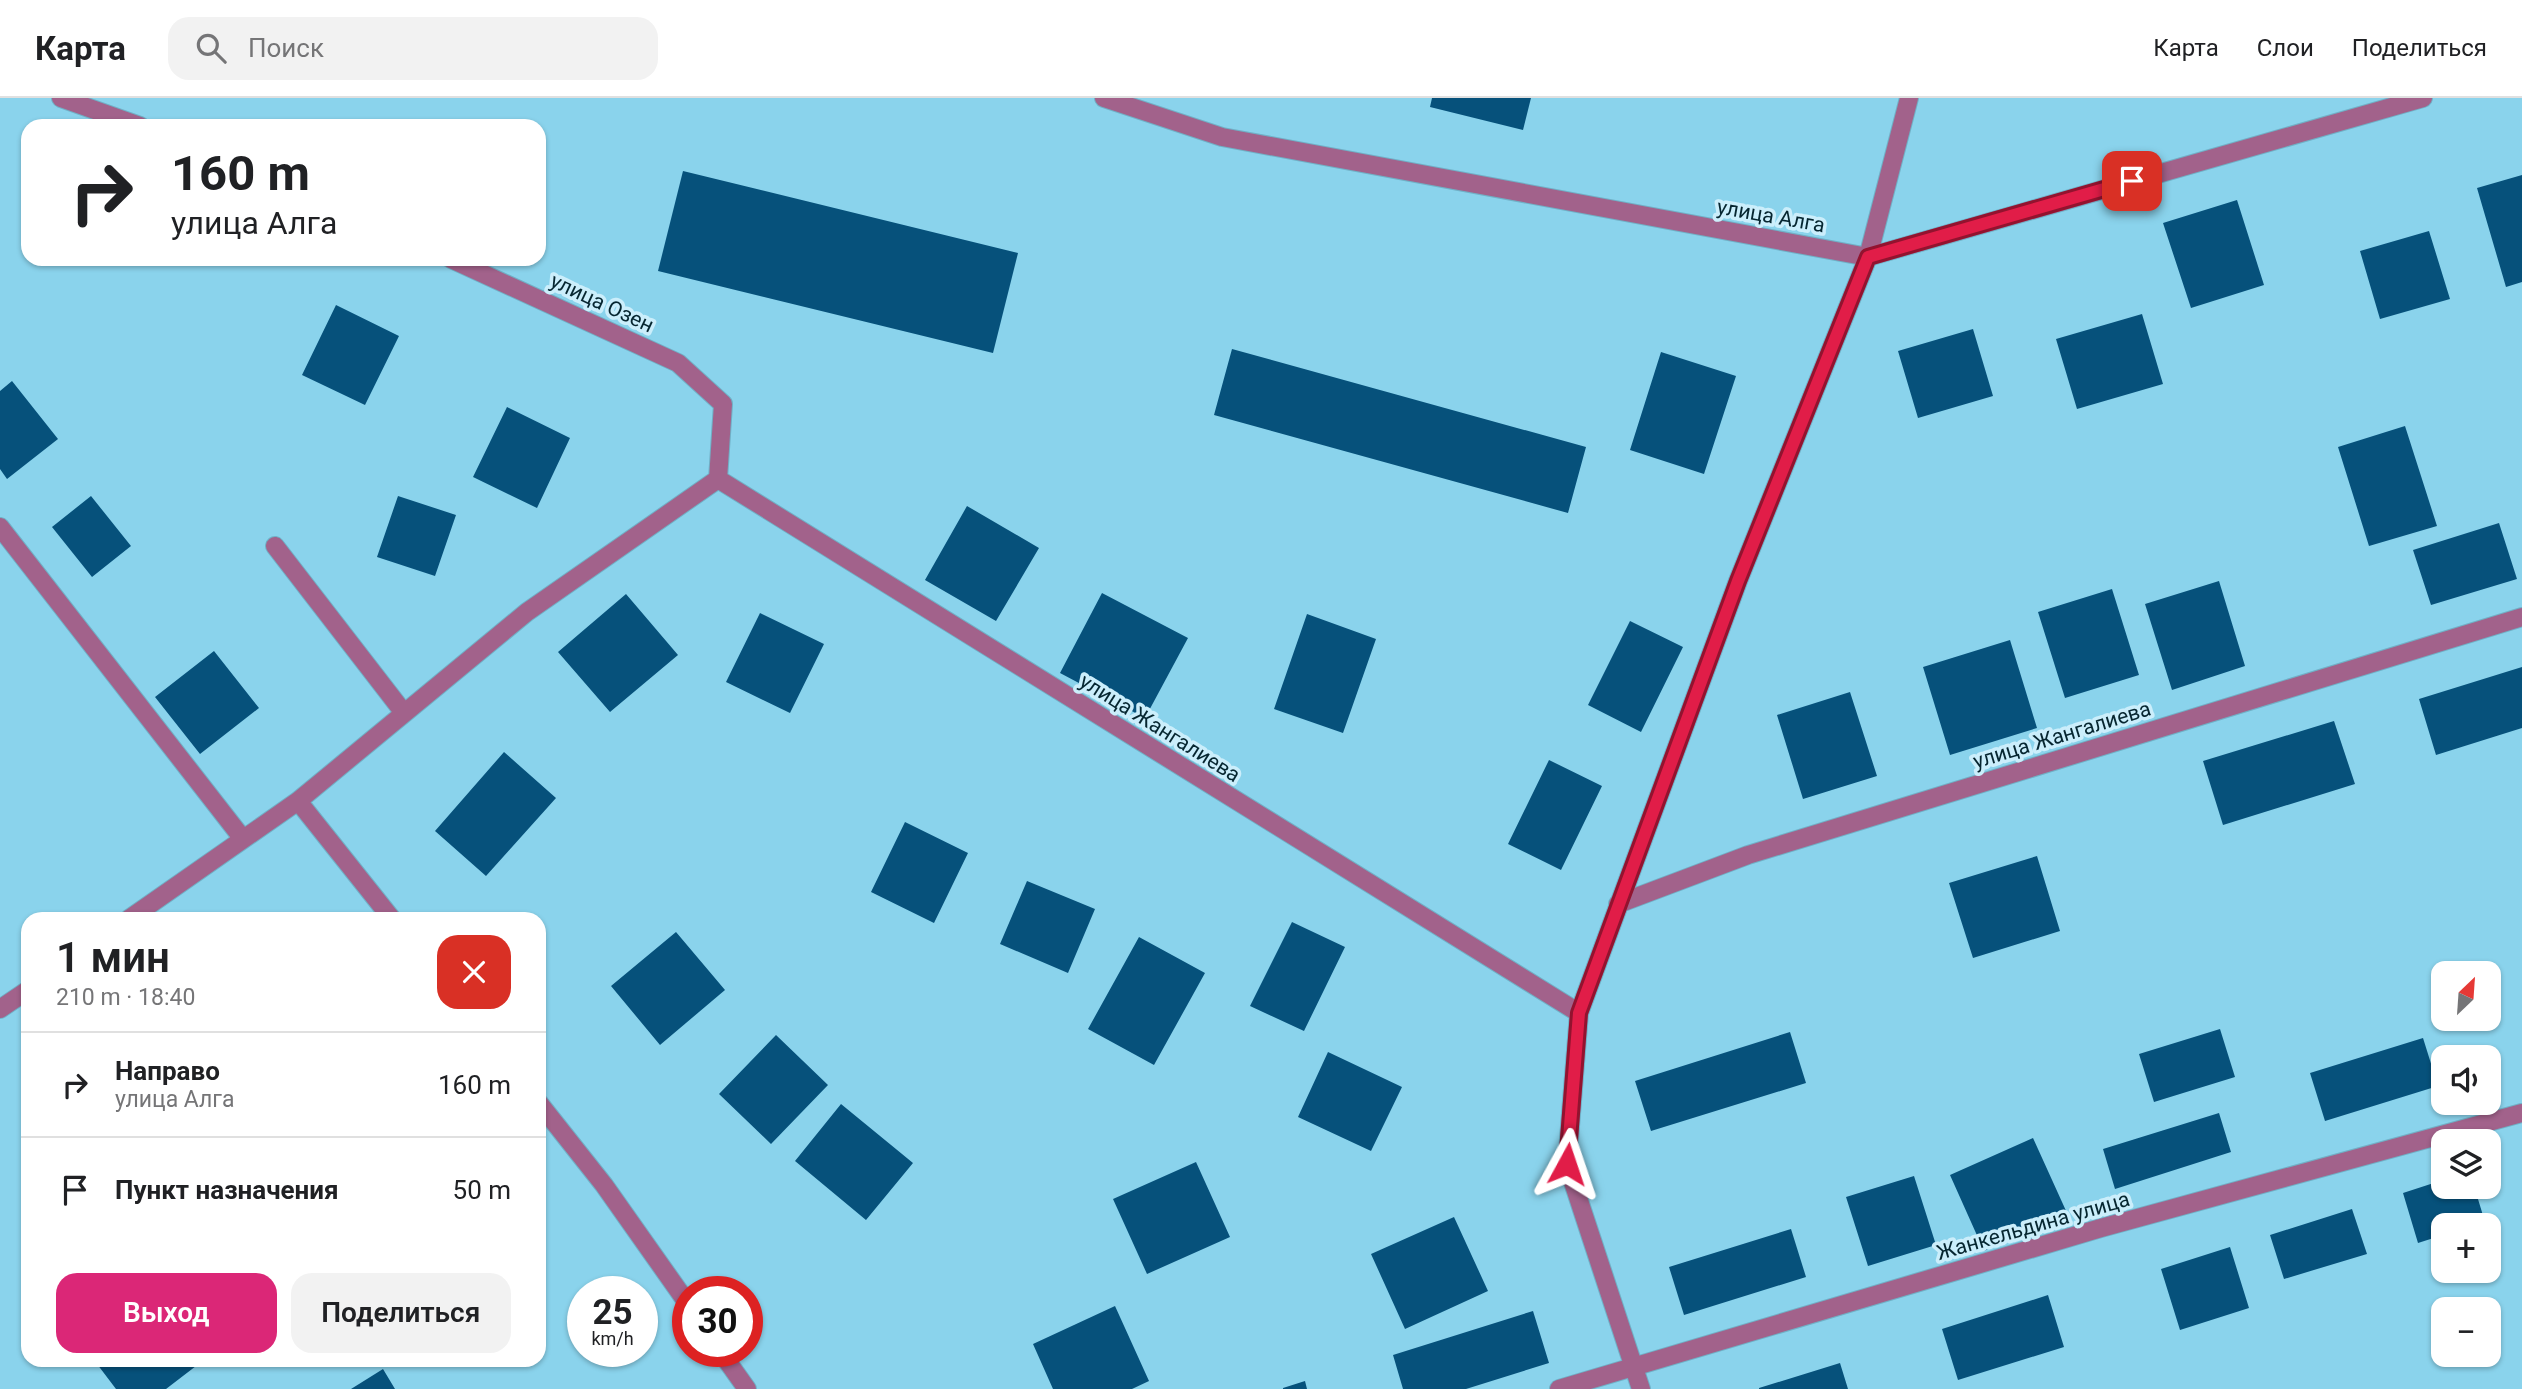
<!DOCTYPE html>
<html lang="ru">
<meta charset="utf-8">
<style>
:root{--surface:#fff;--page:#f2f2f2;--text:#202124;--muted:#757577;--line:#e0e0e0;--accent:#db2777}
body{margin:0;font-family:Roboto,sans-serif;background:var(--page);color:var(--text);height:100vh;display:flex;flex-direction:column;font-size:26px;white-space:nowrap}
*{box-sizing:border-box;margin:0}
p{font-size:23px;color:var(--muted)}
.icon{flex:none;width:38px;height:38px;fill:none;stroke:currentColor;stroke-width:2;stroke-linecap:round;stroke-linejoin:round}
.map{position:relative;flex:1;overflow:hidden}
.drawer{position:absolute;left:21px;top:814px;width:525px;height:455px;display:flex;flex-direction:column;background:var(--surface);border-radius:21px;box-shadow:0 2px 5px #0004}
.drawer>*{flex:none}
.banner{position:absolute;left:21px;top:21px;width:525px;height:147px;border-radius:21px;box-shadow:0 2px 5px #0004;background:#fff;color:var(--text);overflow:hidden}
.needle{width:46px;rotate:25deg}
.fabs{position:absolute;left:2431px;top:863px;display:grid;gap:14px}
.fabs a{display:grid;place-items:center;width:70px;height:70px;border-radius:14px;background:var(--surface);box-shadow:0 2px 5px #0004;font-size:35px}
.speed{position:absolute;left:567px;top:1178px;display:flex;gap:14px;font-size:35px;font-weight:700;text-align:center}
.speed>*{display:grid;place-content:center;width:91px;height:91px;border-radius:50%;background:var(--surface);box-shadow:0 2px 5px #0004;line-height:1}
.speed small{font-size:18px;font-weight:400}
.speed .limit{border:10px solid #d22;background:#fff;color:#111}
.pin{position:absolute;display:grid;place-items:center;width:60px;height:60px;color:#fff;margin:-30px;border-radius:14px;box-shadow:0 4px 10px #0006}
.me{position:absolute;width:77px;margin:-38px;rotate:5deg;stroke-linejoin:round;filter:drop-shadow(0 0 5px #0008)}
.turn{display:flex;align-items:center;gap:24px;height:147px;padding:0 35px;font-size:32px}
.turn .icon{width:91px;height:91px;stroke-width:2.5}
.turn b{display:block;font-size:49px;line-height:60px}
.round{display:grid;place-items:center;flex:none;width:74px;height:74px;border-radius:21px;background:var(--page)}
.head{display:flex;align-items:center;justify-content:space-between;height:119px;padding:0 35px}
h1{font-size:42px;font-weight:600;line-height:52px}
.button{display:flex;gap:14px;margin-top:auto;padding:14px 35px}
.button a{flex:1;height:80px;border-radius:21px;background:var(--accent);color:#fff;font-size:28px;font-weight:600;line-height:80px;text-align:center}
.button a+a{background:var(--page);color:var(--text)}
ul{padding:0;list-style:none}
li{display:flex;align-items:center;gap:21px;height:105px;padding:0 35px;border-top:2px solid var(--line)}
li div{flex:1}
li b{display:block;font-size:26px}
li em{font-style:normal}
header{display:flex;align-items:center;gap:42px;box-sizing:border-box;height:98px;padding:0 35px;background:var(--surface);border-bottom:2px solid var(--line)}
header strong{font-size:33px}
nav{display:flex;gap:38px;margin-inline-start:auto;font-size:24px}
.search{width:490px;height:63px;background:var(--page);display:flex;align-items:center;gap:18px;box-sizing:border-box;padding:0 24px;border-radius:21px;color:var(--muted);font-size:26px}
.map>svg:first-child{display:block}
.building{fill:#06517b}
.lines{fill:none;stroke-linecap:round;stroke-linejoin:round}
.minor-casing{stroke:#70b0c6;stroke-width:20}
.minor{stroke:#a2628b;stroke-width:18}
.route-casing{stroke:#92132f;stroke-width:18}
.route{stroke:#e11d48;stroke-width:12}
.labels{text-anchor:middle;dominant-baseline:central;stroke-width:7;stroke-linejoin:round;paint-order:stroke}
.street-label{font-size:21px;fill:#062630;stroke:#cbeefb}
</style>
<header>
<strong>Карта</strong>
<div class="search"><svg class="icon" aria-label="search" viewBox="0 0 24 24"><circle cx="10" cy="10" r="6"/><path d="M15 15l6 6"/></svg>Поиск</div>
<nav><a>Карта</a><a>Слои</a><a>Поделиться</a></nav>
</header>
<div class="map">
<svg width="2522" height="1291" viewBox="0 0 2522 1291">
<rect width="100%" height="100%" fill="#8ad3ec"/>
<path class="building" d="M1432 0H1531L1523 32 1430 9Z
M683 73 1018 155 993 255 658 173Z
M2522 77V184L2506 189 2477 90Z
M2237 102 2264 187 2191 210 2163 125Z
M2429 133 2450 201 2380 221 2360 153Z
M336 207 399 238 365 307 302 277Z
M2142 216 2163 286 2077 311 2056 241Z
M1973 231 1993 298 1918 320 1898 253Z
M1232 251 1586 349 1568 415 1214 317Z
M1661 254 1736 278 1704 376 1630 352Z
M12 283 58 341 7 381 0 371V293Z
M507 309 570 340 537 410 473 379Z
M2405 328 2437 428 2369 448 2338 349Z
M91 398 131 448 92 479 52 429Z
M398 398 456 417 435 478 377 459Z
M967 408 1039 450 996 523 925 482Z
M2499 425 2517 481 2431 507 2413 452Z
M2219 483 2245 568 2172 592 2145 506Z
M2112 491 2139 577 2065 600 2038 514Z
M1102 495 1188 540 1145 620 1060 575Z
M626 496 678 557 610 614 558 554Z
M760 515 824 546 790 615 726 584Z
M1307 516 1376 541 1343 635 1274 611Z
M1630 523 1683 549 1641 634 1588 607Z
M2010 542 2037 630 1950 657 1923 569Z
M214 553 259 610 200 656 155 599Z
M2522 569V630L2436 657 2419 601Z
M1850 594 1877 678 1803 701 1777 617Z
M2334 623 2355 686 2223 727 2203 663Z
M504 654 556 700 486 778 435 733Z
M1549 662 1602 688 1561 772 1508 746Z
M905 724 968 755 934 825 871 794Z
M2037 758 2060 833 1973 860 1949 785Z
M1027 783 1095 811 1068 875 1000 846Z
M1292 824 1345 849 1304 933 1250 908Z
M676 834 725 892 660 947 611 888Z
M1139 839 1205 875 1154 967 1088 931Z
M2220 931 2235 979 2154 1004 2139 956Z
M1790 934 1806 985 1651 1033 1635 983Z
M776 937 828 987 771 1046 719 996Z
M2423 940 2438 988 2325 1023 2310 975Z
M1328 954 1402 989 1371 1053 1298 1019Z
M841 1006 913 1065 866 1122 795 1063Z
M2219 1015 2231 1054 2115 1091 2103 1051Z
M2033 1040 2067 1115 1984 1153 1950 1077Z
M1196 1064 1230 1139 1147 1176 1113 1101Z
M1914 1078 1936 1147 1868 1168 1846 1099Z
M2443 1082V1088H2474L2485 1124 2474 1127H2443V1137L2418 1145 2403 1095Z
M2352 1111 2367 1156 2284 1181 2270 1137Z
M1454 1119 1488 1193 1405 1231 1371 1156Z
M1791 1131 1806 1179 1684 1217 1669 1169Z
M2230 1149 2249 1210 2180 1232 2161 1171Z
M2048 1197 2064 1249 1958 1282 1942 1231Z
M1115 1208 1149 1283 1132 1291H1053L1033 1246Z
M1533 1213 1549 1265 1466 1291H1403L1393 1257Z
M94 1262H191L196 1268 166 1291H116Z
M1840 1265 1848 1291H1759V1290Z
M383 1271 395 1291H351Z
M1305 1283 1307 1291H1283V1290Z"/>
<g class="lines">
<g class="minor-casing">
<path id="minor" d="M61 0 140 28
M1104 0 1222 39 1868 159 2423 0
M451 161 678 265 723 306 718 381
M718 381 1579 915
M0 429 243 741
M275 448 404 615
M298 703 392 821
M1618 806 1748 757 2522 519
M129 821 298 703 527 514 718 381
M0 911 28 892
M539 1005 604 1087 688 1206
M720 1253 747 1291
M1559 1291 2101 1130 2522 1015
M1641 1291 1567 1066 1579 915 1738 483 1868 159 1909 0"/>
</g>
<use href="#minor" class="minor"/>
</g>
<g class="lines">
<g class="route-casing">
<path id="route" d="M1567 1066 1579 915 1738 483 1868 159 2132 83"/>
</g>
<use href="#route" class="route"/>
</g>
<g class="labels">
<g class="street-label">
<text transform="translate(1771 118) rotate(10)">улица Алга</text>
<text transform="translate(602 205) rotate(25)">улица Озен</text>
<text transform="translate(1160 630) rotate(32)">улица Жангалиева</text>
<text transform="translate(2062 637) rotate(-17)">улица Жангалиева</text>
<text transform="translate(2033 1128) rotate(-16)">Жанкельдина улица</text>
</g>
</g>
</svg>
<div class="fabs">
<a><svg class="needle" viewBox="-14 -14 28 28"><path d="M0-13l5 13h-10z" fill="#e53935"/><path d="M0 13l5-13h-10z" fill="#757577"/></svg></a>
<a><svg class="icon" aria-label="sound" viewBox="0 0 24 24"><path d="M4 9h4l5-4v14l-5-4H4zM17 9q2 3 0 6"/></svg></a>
<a><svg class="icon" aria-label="layers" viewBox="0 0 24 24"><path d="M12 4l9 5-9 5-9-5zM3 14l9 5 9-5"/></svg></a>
<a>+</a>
<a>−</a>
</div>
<div class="speed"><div>25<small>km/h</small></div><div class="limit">30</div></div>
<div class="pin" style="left:2132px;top:83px;background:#d93025"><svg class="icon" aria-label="arrive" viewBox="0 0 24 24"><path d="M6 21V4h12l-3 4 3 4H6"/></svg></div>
<svg class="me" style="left:1567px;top:1066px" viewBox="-20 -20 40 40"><path d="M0-17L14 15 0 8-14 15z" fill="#e11d48" stroke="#fff" stroke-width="4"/></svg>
<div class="banner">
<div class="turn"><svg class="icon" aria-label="right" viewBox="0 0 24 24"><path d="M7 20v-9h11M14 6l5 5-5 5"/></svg><div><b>160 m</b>улица Алга</div></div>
</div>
<section class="drawer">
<div class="head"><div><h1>1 мин</h1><p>210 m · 18:40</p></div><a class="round" style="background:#d93025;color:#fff"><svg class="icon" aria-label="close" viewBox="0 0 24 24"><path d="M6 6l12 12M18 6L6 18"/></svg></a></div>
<ul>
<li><svg class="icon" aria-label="right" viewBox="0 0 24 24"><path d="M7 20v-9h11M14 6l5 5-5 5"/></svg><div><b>Направо</b><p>улица Алга</p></div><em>160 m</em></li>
<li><svg class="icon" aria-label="arrive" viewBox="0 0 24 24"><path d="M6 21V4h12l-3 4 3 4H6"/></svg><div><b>Пункт назначения</b></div><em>50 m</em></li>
</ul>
<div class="button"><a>Выход</a><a>Поделиться</a></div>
</section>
</div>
